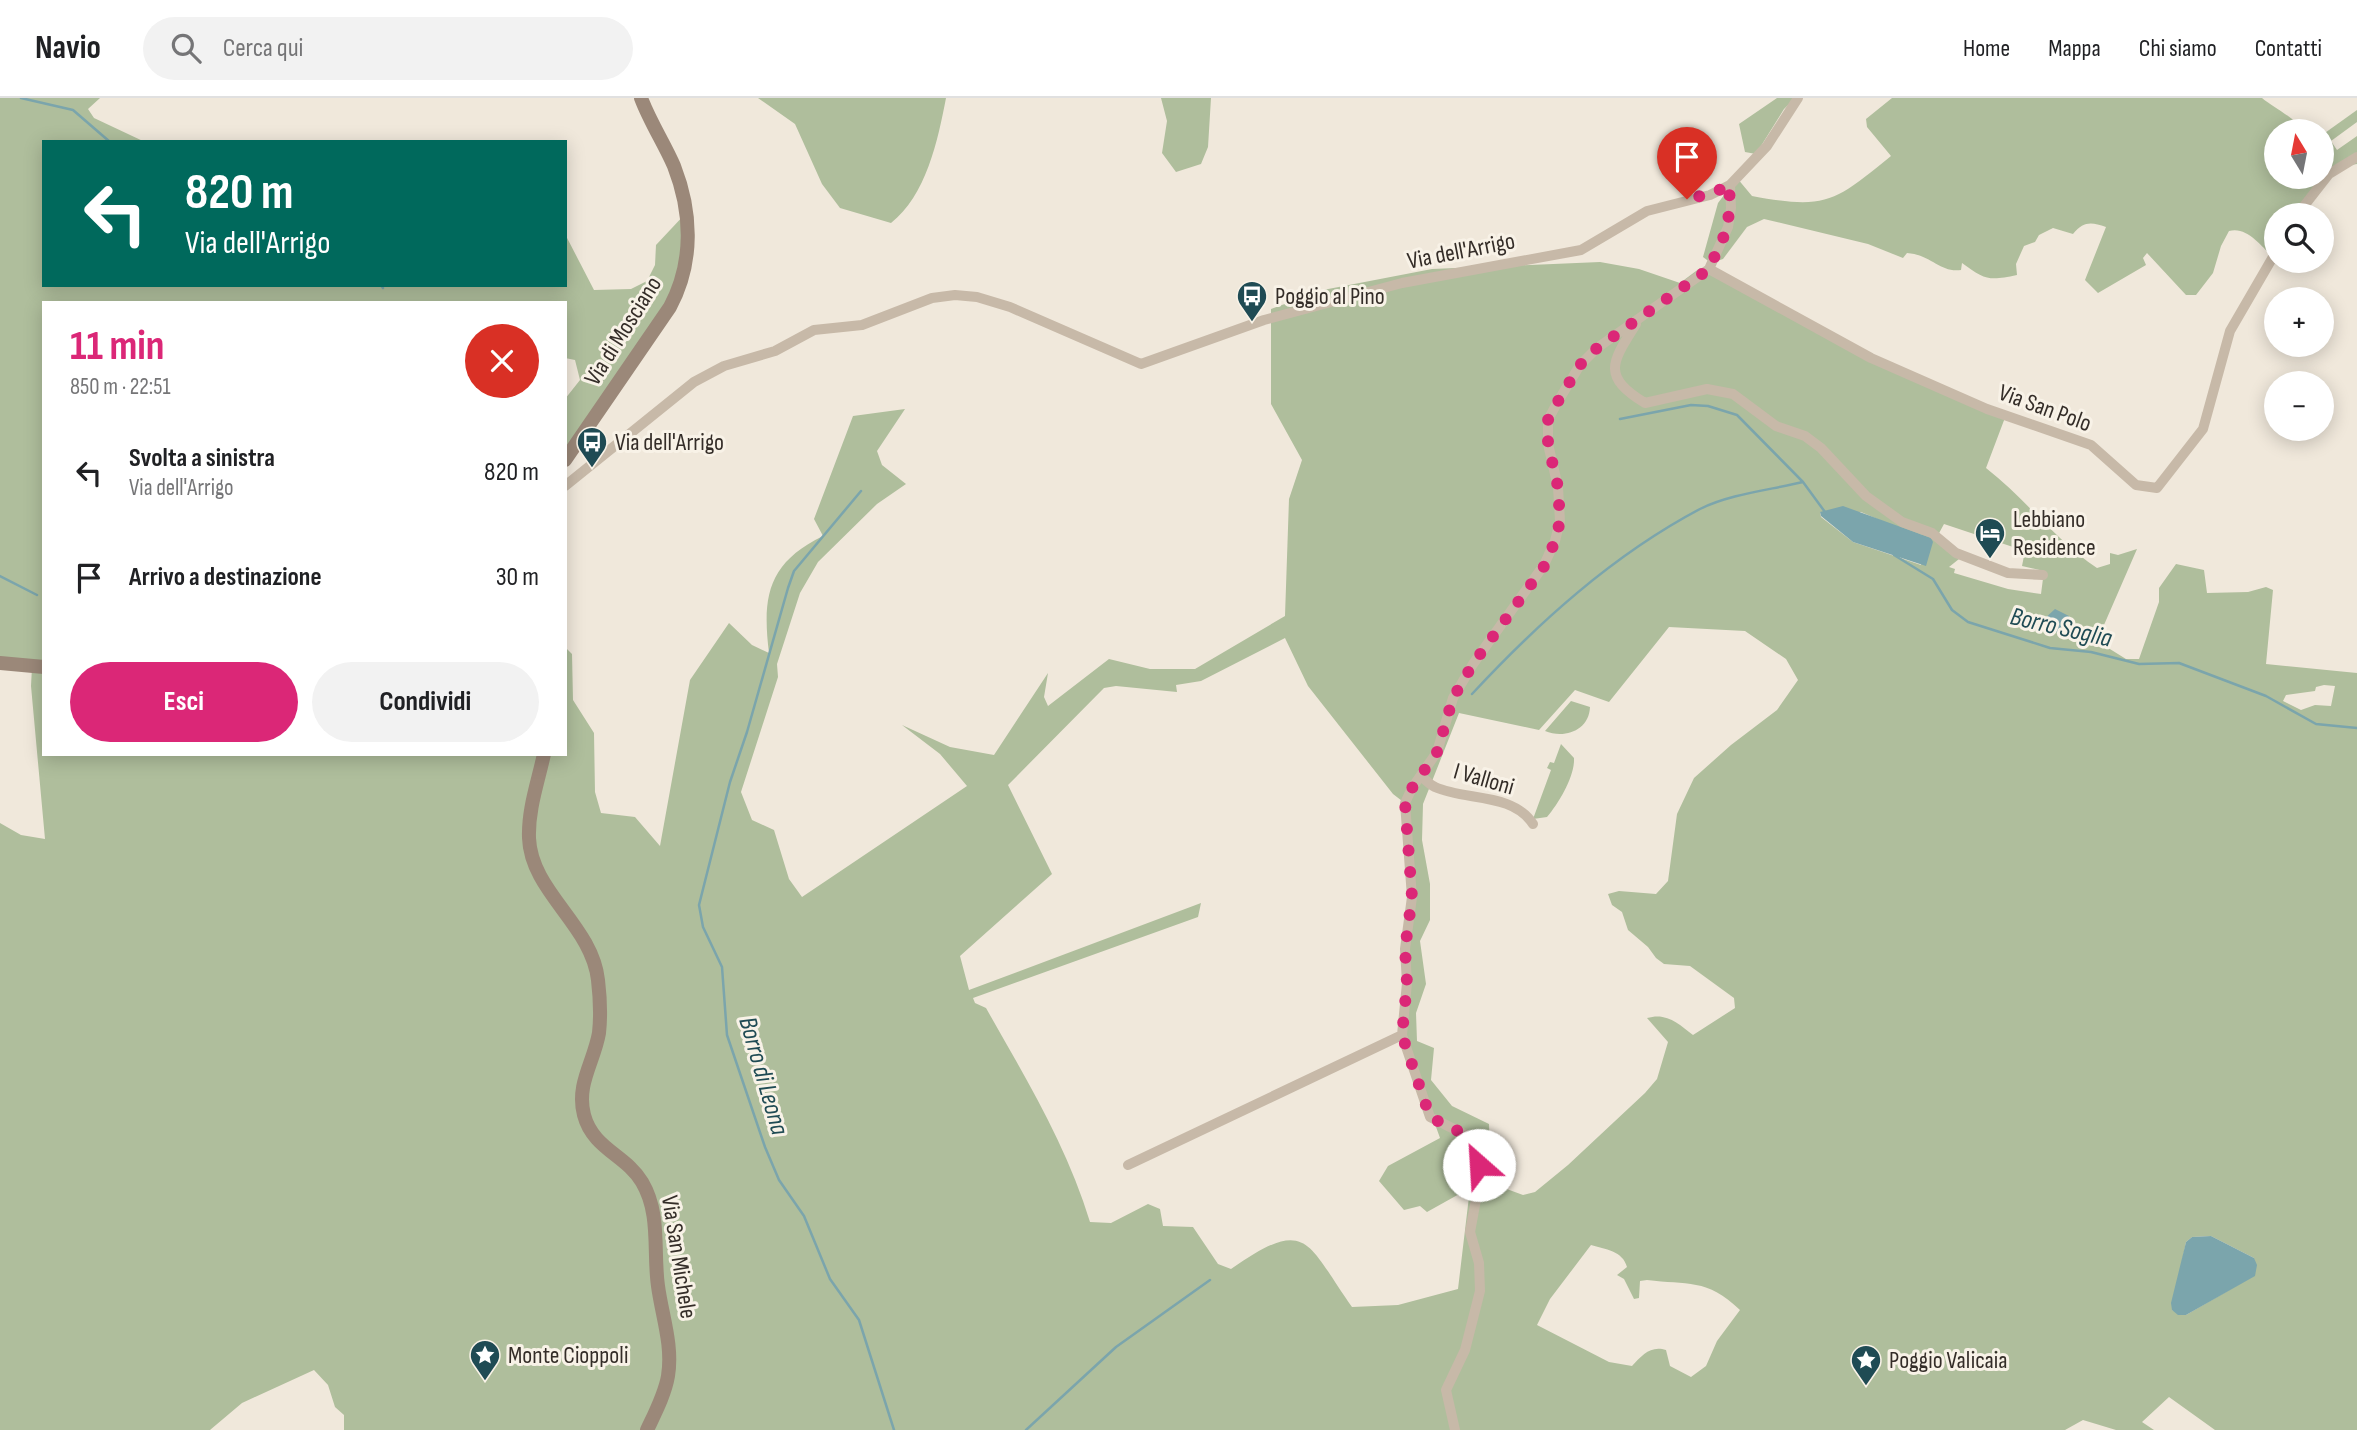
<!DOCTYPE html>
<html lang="it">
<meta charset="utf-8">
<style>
:root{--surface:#fff;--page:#f2f2f2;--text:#202124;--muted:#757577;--line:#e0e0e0;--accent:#db2777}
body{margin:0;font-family:"Sofia Sans Condensed",sans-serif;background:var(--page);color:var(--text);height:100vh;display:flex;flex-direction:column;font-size:26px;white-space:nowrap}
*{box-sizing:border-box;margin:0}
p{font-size:23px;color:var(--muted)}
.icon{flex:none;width:38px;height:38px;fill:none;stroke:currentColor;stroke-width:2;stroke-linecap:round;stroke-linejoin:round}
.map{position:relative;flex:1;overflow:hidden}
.panel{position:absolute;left:42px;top:203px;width:525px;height:455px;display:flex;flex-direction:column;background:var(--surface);border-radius:0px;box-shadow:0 4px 18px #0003}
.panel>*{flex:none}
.hud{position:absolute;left:42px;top:42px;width:525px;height:147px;border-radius:0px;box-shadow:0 4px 18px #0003;background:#00695c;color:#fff;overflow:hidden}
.needle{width:46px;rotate:350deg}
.buttons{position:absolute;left:2264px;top:21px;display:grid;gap:14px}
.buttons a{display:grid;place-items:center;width:70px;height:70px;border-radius:50%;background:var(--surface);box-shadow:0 4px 18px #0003;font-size:35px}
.pin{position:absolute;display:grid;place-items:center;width:60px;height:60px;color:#fff;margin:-72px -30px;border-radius:50% 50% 50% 0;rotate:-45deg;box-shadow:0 0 7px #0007}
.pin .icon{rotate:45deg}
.me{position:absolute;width:77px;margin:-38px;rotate:334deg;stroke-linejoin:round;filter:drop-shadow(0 0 5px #0008)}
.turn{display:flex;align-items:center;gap:24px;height:147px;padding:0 28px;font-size:32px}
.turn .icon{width:91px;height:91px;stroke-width:2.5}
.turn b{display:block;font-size:49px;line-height:60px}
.round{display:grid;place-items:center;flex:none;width:74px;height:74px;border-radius:37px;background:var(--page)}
.summary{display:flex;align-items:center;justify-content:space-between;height:119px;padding:0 28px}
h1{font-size:42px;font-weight:700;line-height:52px;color:var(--accent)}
.primary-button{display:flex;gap:14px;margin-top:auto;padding:14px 28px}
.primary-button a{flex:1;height:80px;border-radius:42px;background:var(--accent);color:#fff;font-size:28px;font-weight:700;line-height:80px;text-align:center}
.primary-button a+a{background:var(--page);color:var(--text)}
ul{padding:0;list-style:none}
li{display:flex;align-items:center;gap:21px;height:105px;padding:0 28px}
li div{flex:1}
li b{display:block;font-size:26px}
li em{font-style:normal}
header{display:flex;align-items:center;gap:42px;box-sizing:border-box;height:98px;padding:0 35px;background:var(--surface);border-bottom:2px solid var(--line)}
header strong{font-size:33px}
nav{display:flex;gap:38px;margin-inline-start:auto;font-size:24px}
.search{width:490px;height:63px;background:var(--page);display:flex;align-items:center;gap:18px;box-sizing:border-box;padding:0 24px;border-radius:38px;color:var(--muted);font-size:26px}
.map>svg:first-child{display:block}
.green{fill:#afbe9c;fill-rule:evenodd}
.water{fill:#7ba5ac}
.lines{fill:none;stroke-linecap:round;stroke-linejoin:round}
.stream{stroke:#7ba5ac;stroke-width:2.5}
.street{stroke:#c7b9a8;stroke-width:10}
.secondary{stroke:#9b8879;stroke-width:14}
.route{stroke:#db2777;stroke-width:12;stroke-dasharray:0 21.6}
.labels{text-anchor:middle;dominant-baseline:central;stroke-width:6;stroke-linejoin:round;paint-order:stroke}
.street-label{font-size:24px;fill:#342d28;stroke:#f8f2e7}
.poi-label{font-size:24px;fill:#342d28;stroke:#f8f2e7;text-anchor:start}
.water-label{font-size:26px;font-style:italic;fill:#1f4b54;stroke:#f8f2e7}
</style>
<header>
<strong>Navio</strong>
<div class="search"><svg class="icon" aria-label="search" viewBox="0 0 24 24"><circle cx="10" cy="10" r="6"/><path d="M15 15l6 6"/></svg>Cerca qui</div>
<nav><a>Home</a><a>Mappa</a><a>Chi siamo</a><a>Contatti</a></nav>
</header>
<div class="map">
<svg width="2357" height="1332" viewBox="0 0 2357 1332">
<rect width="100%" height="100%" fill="#f0e8db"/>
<path class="green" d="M0 0H100L88 11 94 20 145 44H44V187H565V136L594 192 631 191 647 183 655 167 656 147 686 115 680 191 565 362V301L580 282 575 262 565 260V205H44V656H565V549L572 556 573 602 594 635 595 694 601 715 635 719 660 748 690 582 729 525 752 547 769 555C762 498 768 465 823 438L814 421 853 318 905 311 877 353 882 367 906 386 877 406 818 464 800 495 777 566 778 579 741 694 752 722 774 732 789 781 802 799 967 688 940 656 902 627 950 649 994 657 1048 575 1044 599 1048 608 1109 561 1150 571H1195L1285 518 1289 401 1302 362 1271 306V211L1323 192 1432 171 1600 164 1639 171 1680 185 1700 170 1709 171 1871 260 2006 317 1986 370C2026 401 2055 442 2097 470L2110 466V455L2118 457 2137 451 2097 543 2126 561H2139L2159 504V490L2176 466 2204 472 2207 495 2248 494 2266 489 2273 492 2266 566 2357 575V1332H2215L2169 1299 2142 1324 2154 1332H2116L2083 1322 2065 1332H344V1317L335 1309 328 1287 314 1272 242 1305 210 1332H0V725L21 737 45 741 31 588 32 569 0 565ZM1820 414H1861L1903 432 1922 437 1921 467 1853 444 1821 419ZM1944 426 2025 453 2022 468 2044 473 2041 496 2008 491 1954 475 1955 471 1949 469 1959 461 1938 437ZM1669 529 1745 533 1786 561 1798 582 1777 612 1731 647 1694 680 1677 716 1668 783 1656 796 1619 793 1608 796 1612 807 1622 814 1628 832 1648 849 1656 860 1664 866 1690 868 1734 900 1735 910 1693 937C1679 926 1667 914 1647 920L1668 944 1657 981 1645 995 1568 1067 1535 1094 1523 1097 1504 1090 1496 1060 1490 1058 1489 1026 1452 1008 1431 982 1434 950 1417 943 1416 915 1426 886 1420 843 1430 822V786L1422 742 1423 706 1459 615 1539 632 1575 592 1609 604ZM1285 540 1308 588 1393 696 1406 706 1413 799 1403 937 1440 1040 1388 1068 1379 1083 1404 1112 1420 1108 1427 1114 1470 1090 1458 1191 1398 1207 1352 1209C1306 1144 1308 1117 1231 1171L1218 1166 1193 1129 1163 1128 1160 1111 1148 1106 1111 1125 1090 1124C1067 1048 1025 979 986 910L975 905 973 900 1198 819 1201 805 969 892 960 858 1052 776 1008 687 1104 590 1116 588 1177 594 1176 587 1201 583ZM2324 587 2335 588 2331 608 2315 607 2301 612 2283 603 2286 597 2315 593 2316 589ZM2211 1138 2254 1160 2255 1177 2186 1217 2172 1212 2186 1144 2192 1139ZM1591 1147C1605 1151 1623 1153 1627 1169L1617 1177 1624 1181 1634 1201 1639 1200 1640 1183 1647 1182C1687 1187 1707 1180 1740 1212L1717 1243 1706 1268 1691 1279 1670 1268 1666 1252C1651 1247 1642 1257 1632 1268L1609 1264 1537 1227 1550 1201Z
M758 0H946C938 42 926 98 891 125L840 110 822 86 795 26Z
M1161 0H1211L1208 49 1201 66 1176 74 1162 55 1167 23Z
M1777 0H1795L1784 11 1756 56 1745 54 1739 26Z
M1892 0H2262C2274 10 2297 21 2303 33H2277V79H2322V37L2357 12V24L2331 43 2337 52 2357 38V66L2339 69 2297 117H2277V152L2273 159C2261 148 2247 128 2229 133L2221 148 2213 175 2196 197H2186L2147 155 2143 160 2146 167 2098 195 2085 182 2106 129C2091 124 2084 123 2073 136L2053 130 2039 137 2035 144 2024 148 2016 166 2017 177C1989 183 1985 182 1962 165L1961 172C1940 175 1932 157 1907 155L1903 160 1868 146 1764 121 1747 129 1723 161 1711 165 1703 159 1718 105 1737 80 1752 98C1827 112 1834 104 1891 58L1867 29 1866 21Z
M1571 603 1590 609C1589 633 1564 641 1545 633Z
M1561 646 1574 660C1575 678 1559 705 1547 719L1533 721 1551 672 1547 670 1550 664 1554 665Z"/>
<path class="water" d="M1843 408 1931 440 1933 444 1926 468 1853 444 1821 418 1820 414Z
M2055 511 2069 518 2070 528 2062 536 2042 530V523Z
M2211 1138 2254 1160 2257 1167 2255 1178 2186 1217H2178L2172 1212 2171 1205 2186 1144 2192 1139Z"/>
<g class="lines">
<path class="stream" d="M21 0 73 12 110 44
M381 187 383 190
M1620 321 1691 307 1708 308 1737 317 1803 384 1825 414
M861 393 794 473 788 490 747 634 730 684 699 807 703 829 722 869 727 937 765 1049 779 1082 804 1118 830 1181 859 1222 894 1332
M1894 457 1933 481 1952 512 1968 524 2050 550 2091 554 2139 566 2179 565 2266 598 2316 626 2357 630
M0 478 37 497
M1472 596C1538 525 1613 457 1700 411 1730 396 1770 392 1803 384
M1026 1332 1116 1249 1210 1182"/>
<path class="street" d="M2297 117 2329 76 2357 59
M1709 171 1871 260 1987 311 2091 347 2136 387 2157 390 2203 331 2230 233 2277 152
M1636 226C1612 264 1601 278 1645 305L1707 291 1733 296 1776 328 1805 338 1821 350 1866 398 1902 424 1932 435 1956 455 2008 475 2043 477
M565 388 694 284 724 268 775 253 814 232 862 227 932 200 955 197 977 199 1010 209 1141 266 1264 222 1402 185 1581 152 1647 113 1710 97 1730 87 1767 48 1798 0
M1422 679C1426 682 1430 687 1435 689 1465 703 1512 694 1533 726
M1128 1067 1402 937
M1455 1332 1446 1292 1465 1252 1480 1193 1479 1165 1470 1134 1480 1080 1479 1067 1468 1038 1430 1019 1402 937 1407 885 1405 851 1412 799 1405 705 1412 690 1437 654 1453 600 1473 566 1544 467 1555 443 1560 423 1558 389 1548 346V322L1557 305 1580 267 1597 250 1709 171 1728 129 1731 110 1730 87"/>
<path class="secondary" d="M565 362 670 209C694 164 692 114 674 68 664 45 650 24 641 0
M0 565 44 569
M544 656C538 684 528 711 529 740 531 794 592 827 598 882 600 899 601 917 599 935 594 964 576 986 584 1017 593 1051 626 1057 642 1084 661 1116 653 1153 658 1188 662 1218 673 1247 668 1278 665 1296 655 1315 647 1332"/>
</g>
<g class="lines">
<path class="route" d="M1479 1067 1468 1038 1430 1019 1402 937 1407 885 1405 851 1412 799 1405 705 1412 690 1437 654 1453 600 1473 566 1545 467 1555 443 1560 423 1558 389 1548 346V322L1557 305 1580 267 1597 250 1709 171 1728 129 1730 87 1710 96 1687 101"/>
</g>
<defs>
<g id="bus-pin" transform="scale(1.575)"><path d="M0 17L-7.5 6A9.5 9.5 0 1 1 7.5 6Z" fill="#1f4b54" stroke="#f8f2e7"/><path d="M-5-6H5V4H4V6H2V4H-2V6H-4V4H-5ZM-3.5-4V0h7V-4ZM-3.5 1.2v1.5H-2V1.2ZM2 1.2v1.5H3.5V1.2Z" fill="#fff"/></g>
<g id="hotel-pin" transform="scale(1.575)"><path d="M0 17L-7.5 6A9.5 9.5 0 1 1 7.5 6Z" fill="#1f4b54" stroke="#f8f2e7"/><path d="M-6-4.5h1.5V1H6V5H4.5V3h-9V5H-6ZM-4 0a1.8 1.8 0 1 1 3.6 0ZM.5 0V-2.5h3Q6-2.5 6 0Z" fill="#fff"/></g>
<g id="sight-pin" transform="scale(1.575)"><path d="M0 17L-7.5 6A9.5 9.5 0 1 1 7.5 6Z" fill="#1f4b54" stroke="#f8f2e7"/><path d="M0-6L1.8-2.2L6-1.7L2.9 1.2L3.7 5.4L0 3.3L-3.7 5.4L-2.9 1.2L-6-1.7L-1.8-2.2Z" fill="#fff"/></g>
</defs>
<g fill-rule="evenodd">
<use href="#bus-pin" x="1252" y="198"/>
<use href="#bus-pin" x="592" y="344"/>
<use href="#hotel-pin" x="1990" y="435"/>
<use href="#sight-pin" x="485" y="1257"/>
<use href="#sight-pin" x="1866" y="1262"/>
</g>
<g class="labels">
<g class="street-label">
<text transform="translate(1461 153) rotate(-11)">Via dell'Arrigo</text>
<text transform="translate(623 233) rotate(-58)">Via di Mosciano</text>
<text transform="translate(2045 310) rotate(20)">Via San Polo</text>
<text transform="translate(1484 681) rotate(16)">I Valloni</text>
<text transform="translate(679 1159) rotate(81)">Via San Michele</text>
</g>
<g class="poi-label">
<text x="1275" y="198">Poggio al Pino</text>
<text x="615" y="344">Via dell'Arrigo</text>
<text x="2013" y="421">Lebbiano<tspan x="2013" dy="28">Residence</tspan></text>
<text x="508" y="1257">Monte Cioppoli</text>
<text x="1889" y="1262">Poggio Valicaia</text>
</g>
<g class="water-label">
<text transform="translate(2061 530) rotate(13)">Borro Soglia</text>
<text transform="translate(763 978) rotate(74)">Borro di Leona</text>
</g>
</g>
</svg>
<div class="buttons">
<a><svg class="needle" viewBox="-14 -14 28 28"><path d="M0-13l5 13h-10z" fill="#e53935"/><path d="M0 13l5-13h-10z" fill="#757577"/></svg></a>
<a><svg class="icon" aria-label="search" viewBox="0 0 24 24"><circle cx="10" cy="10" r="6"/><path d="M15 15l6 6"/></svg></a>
<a>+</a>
<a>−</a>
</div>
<div class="pin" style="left:1687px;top:101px;background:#d93025"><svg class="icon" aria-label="arrive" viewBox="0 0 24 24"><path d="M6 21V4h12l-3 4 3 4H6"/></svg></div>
<svg class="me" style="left:1479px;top:1067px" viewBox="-20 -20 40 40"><circle r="19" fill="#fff"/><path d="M0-13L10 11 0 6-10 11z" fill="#db2777"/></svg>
<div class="hud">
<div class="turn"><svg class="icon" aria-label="left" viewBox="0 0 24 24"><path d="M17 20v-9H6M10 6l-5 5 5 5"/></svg><div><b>820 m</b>Via dell'Arrigo</div></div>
</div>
<section class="panel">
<div class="summary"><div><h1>11 min</h1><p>850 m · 22:51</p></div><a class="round" style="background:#d93025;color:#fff"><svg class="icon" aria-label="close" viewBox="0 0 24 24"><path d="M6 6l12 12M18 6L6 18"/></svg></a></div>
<ul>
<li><svg class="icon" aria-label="left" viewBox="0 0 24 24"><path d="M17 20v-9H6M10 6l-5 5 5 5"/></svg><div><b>Svolta a sinistra</b><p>Via dell'Arrigo</p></div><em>820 m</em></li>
<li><svg class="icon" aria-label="arrive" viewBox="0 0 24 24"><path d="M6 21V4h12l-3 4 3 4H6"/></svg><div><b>Arrivo a destinazione</b></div><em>30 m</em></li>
</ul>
<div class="primary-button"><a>Esci</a><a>Condividi</a></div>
</section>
</div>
